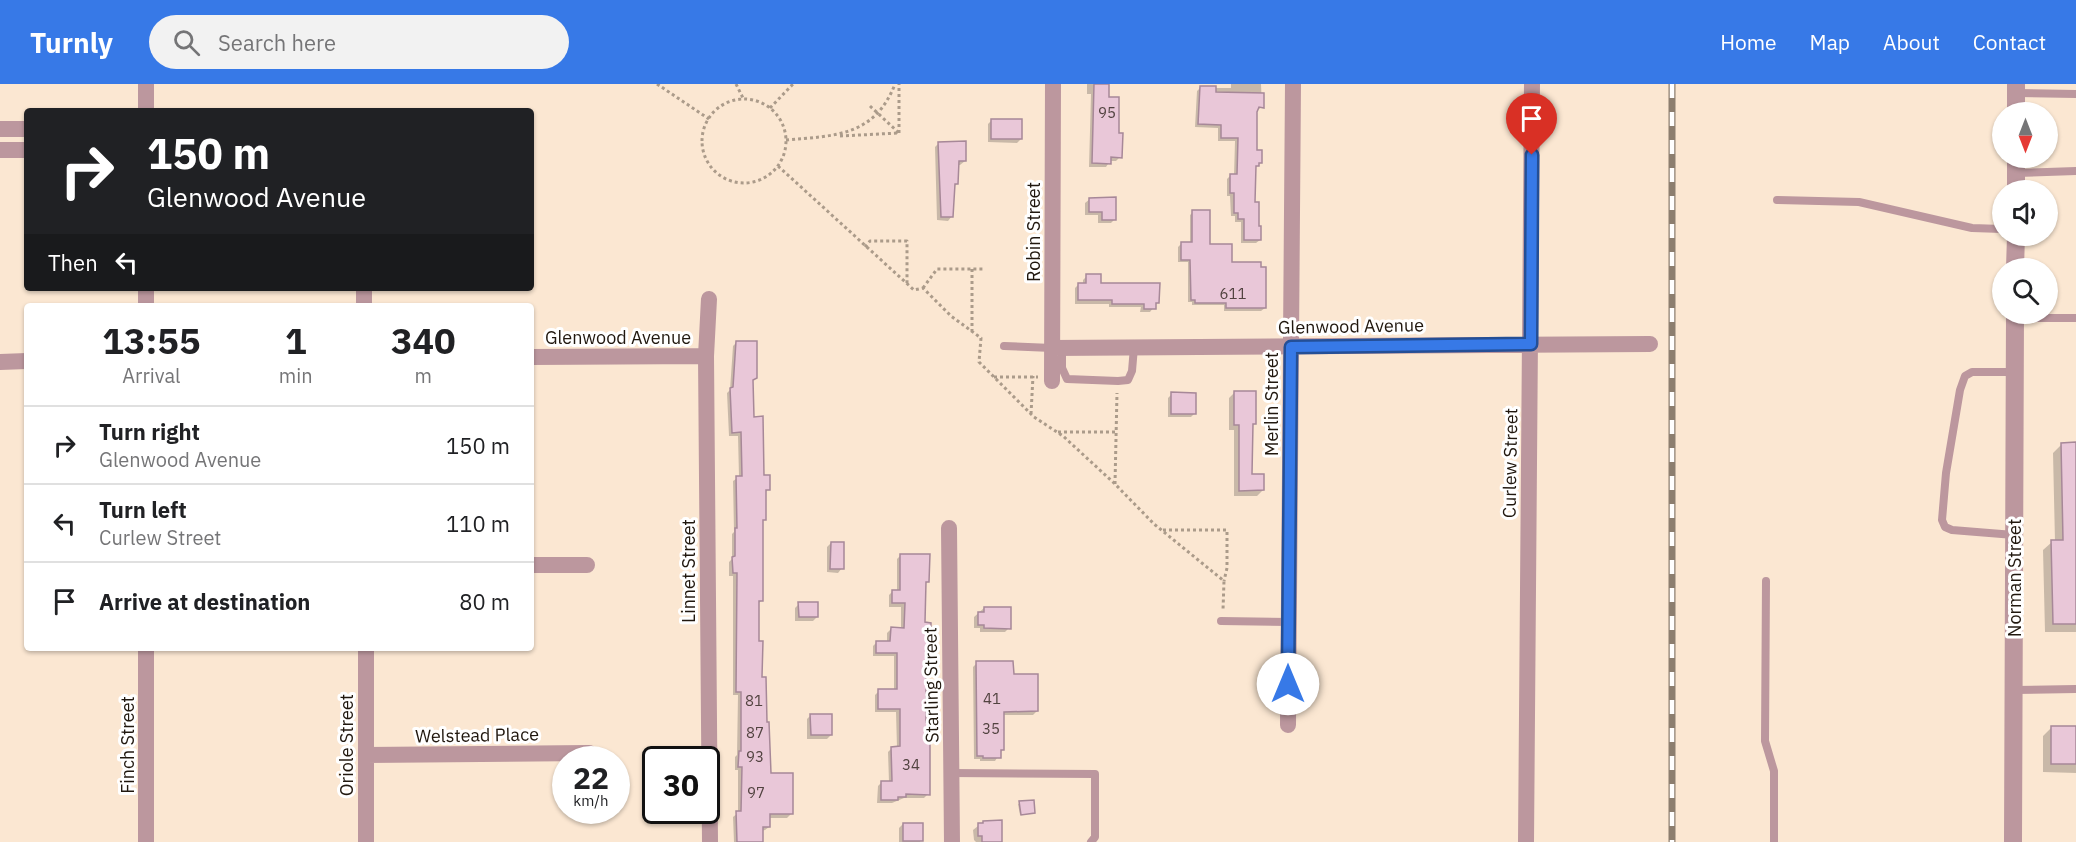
<!DOCTYPE html>
<style>
:root{--surface:#fff;--page:#f2f2f2;--text:#202124;--muted:#757577;--line:#e0e0e0;--accent:#3779e7}
body{margin:0;font-family:"IBM Plex Sans",sans-serif;background:var(--page);color:var(--text);height:100vh;display:flex;flex-direction:column;font-size:22px;white-space:nowrap}
*{box-sizing:border-box;margin:0}
p{font-size:20px;color:var(--muted)}
.icon{flex:none;width:33px;height:33px;fill:none;stroke:currentColor;stroke-width:2;stroke-linecap:round;stroke-linejoin:round}
.map{position:relative;flex:1;overflow:hidden}
.details{position:absolute;left:24px;top:219px;width:510px;height:348px;display:flex;flex-direction:column;background:var(--surface);border-radius:6px;box-shadow:0 2px 4px #0004}
.details>*{flex:none}
.banner{position:absolute;left:24px;top:24px;width:510px;height:183px;border-radius:6px;box-shadow:0 2px 4px #0004;background:#202124;color:#fff;overflow:hidden}
.needle{width:39px;rotate:180deg}
.controls{position:absolute;left:1992px;top:18px;display:grid;gap:12px}
.controls a{display:grid;place-items:center;width:66px;height:66px;border-radius:50%;background:var(--surface);box-shadow:0 2px 4px #0004;font-size:30px}
.speed{position:absolute;left:552px;top:662px;display:flex;gap:12px;font-size:30px;font-weight:700;text-align:center}
.speed>*{display:grid;place-content:center;width:78px;height:78px;border-radius:50%;background:var(--surface);box-shadow:0 2px 4px #0004;line-height:1}
.speed small{font-size:15px;font-weight:400}
.speed .limit{border:3px solid #111;border-radius:9px;background:#fff;color:#111}
.pin{position:absolute;display:grid;place-items:center;width:51px;height:51px;color:#fff;margin:-62px -26px;border-radius:50% 50% 50% 0;rotate:-45deg;box-shadow:0 0 6px #0007}
.pin .icon{rotate:45deg}
.me{position:absolute;width:66px;margin:-33px;rotate:0deg;stroke-linejoin:round;filter:drop-shadow(0 0 4px #0008)}
.turn{display:flex;align-items:center;gap:21px;height:126px;padding:0 24px;font-size:27px}
.turn .icon{width:78px;height:78px;stroke-width:2.5}
.turn b{display:block;font-size:42px;line-height:51px}
.then{display:flex;align-items:center;height:57px;padding:0 24px;background:#0003;gap:12px;font-size:22px}
.eta{display:flex;justify-content:space-evenly;align-items:center;height:102px;text-align:center}
.eta b{font-size:36px;font-weight:700;line-height:42px}
ul{padding:0;list-style:none}
li{display:flex;align-items:center;gap:18px;height:78px;padding:0 24px;border-top:2px solid var(--line)}
li div{flex:1}
li b{display:block;font-size:22px}
li em{font-style:normal}
header{display:flex;align-items:center;gap:36px;box-sizing:border-box;height:84px;padding:0 30px;background:var(--accent);color:#fff}
header strong{font-size:28px}
nav{display:flex;gap:33px;margin-inline-start:auto;font-size:21px}
.search{width:420px;height:54px;background:var(--page);display:flex;align-items:center;gap:15px;box-sizing:border-box;padding:0 21px;border-radius:33px;color:var(--muted);font-size:22px}
.map>svg:first-child{display:block}
.shadow{fill:#0003}
.building{fill:#e9c7d8;stroke:#a78898;stroke-width:1.5}
.lines{fill:none;stroke-linecap:round;stroke-linejoin:round}
.path{stroke:#ab9b8a;stroke-width:3;stroke-dasharray:3 3;stroke-linecap:butt}
.service{stroke:#bc979e;stroke-width:8}
.minor{stroke:#bc979e;stroke-width:16}
.tertiary{stroke:#bc979e;stroke-width:18}
.rail-casing{stroke:#8c7e6f;stroke-width:7}
.rail{stroke:#fff;stroke-width:4.5;stroke-dasharray:14;stroke-linecap:butt}
.route-casing{stroke:#244f96;stroke-width:15}
.route{stroke:#3779e7;stroke-width:10}
.labels{text-anchor:middle;dominant-baseline:central;stroke-width:6;stroke-linejoin:round;paint-order:stroke}
.number-label{font-size:15px;fill:#524340}
.street-label{font-size:18px;fill:#20170e;stroke:#fff}
</style>
<header>
<strong>Turnly</strong>
<div class="search"><svg class="icon" aria-label="search" viewBox="0 0 24 24"><circle cx="10" cy="10" r="6"/><path d="M15 15l6 6"/></svg>Search here</div>
<nav><a>Home</a><a>Map</a><a>About</a><a>Contact</a></nav>
</header>
<div class="map">
<svg width="2076" height="758" viewBox="0 0 2076 758">
<rect width="100%" height="100%" fill="#fbe7d2"/>
<path class="shadow" d="M1087 0H1108L1107 15 1118 50 1120 73 1116 77H1110L1106 83H1089L1091 10H1087Z
M1231 0H1261L1262 23 1256 27 1255 63 1260 78 1255 84 1254 119 1260 156 1256 159H1241V138H1235V132H1231L1230 112H1227V95L1231 91 1234 92 1235 57H1218V44L1195 43 1197 7 1200 4H1231Z
M992 36 1021 55 1017 59 988 58V40Z
M939 59 965 77 960 81H957V100L953 103 952 132 948 137 937 136 935 63Z
M1090 115 1115 135 1111 139H1098V131H1085V119Z
M1193 128 1208 161 1230 180 1265 224 1261 227H1224V221H1192V218H1188V178H1178V163L1181 160H1190V131Z
M1087 192 1099 201 1157 219 1150 228H1140L1141 223H1109V220H1075V204L1079 200H1083V196Z
M737 258 756 294 752 298V334L762 393 768 405 765 409 764 435 762 438V516L758 520V559L770 691 791 730 787 734H768L769 743 765 746 761 747V758H734L733 733 738 729V686H735V673L737 671 738 611H733V492H729V478L732 475V450L734 448 733 397 739 393 738 352H729L727 309 730 306 733 262Z
M1235 308 1254 339 1251 342 1250 391 1263 406 1257 412H1234V346H1229V314Z
M1172 310 1195 329 1191 333H1168V314Z
M2062 360H2076V548H2045L2043 466 2052 458H2055L2053 369Z
M831 459 842 484 838 489 827 488V463Z
M901 471 927 497 925 500 924 540 929 589 924 593 928 710 924 714H904L892 719H877L878 702 882 698H889L888 668 892 664H897L896 628H875V611L879 607H894V572H873V562L877 558H887V549L891 545H901V523H889V511L893 507H897V475Z
M799 520 817 533 813 537H795V524Z
M984 524 1009 544 1005 548H980V544H974V533Z
M977 579 1012 592 1037 627 1033 631H1003V665L995 677H980V675H974L973 583Z
M811 631 831 651 827 655H807V635Z
M2052 643 2076 644V689L2043 688V652Z
M1020 719 1034 729 1020 731 1018 720Z
M983 738H1000L1001 758H976L974 756 973 746Z
M903 740 921 756 920 758H899V744Z"/>
<path class="building" d="M1094 0H1109V13H1119V49H1123L1122 74 1111 73V80L1092 79Z
M1200 2H1216V8L1264 9V24L1259 23 1257 28V66H1262V79H1259V82H1256L1255 118H1259V142H1261V156H1244V135H1238V129H1234V109H1230V90H1237L1238 54H1221V41L1198 40Z
M991 35H1022V55H991Z
M966 57V77H959L958 100H955L953 133H941L938 58Z
M1116 113V136H1102V128H1089V114Z
M1192 126H1210V160H1232V178H1261V183H1266V224H1226V219H1195V216H1191L1190 176H1181V158H1192Z
M1086 190H1101V199H1160L1159 219H1156V225H1144V220H1112V216H1078V199H1086Z
M736 257H757V294L753 296 754 333 763 332 764 391H770V406H766V436H763V517H759V557H763L762 593H766L767 638H769L771 689H793V730H770V743H763V758H737L736 727H741L742 683H738L739 667H741V608H736L737 489H733L732 473 735 472V444H737L736 392H742L741 348 732 349 730 304 733 303Z
M1234 307H1256V340H1253L1252 390H1264V406L1239 407V341H1234Z
M1171 308 1196 309V330H1171Z
M2076 358V540H2053L2051 456H2063L2061 359Z
M831 458H844V485H830Z
M900 470H930L929 498H926L925 538 931 539 930 589H926V638H930V711L906 710V713H898V716H881V697H892L891 663 900 662V625H878V605H897V569H876V557H890L891 543 904 544 905 519H892V506H900Z
M798 518H818V533H799Z
M984 523H1011V545L984 544V541H978V528H984Z
M976 577H1013L1014 590H1038V627L1004 628V666H1001V674H983V672H977Z
M810 630H832V651H811Z
M2051 642H2076V680H2051Z
M1034 716 1035 729 1021 731 1019 717Z
M1002 736V758H982V752H978V739H983V737Z
M903 739H923V757H903Z"/>
<g class="lines">
<path class="path" d="M657 0 709 35
M736 0 744 16
M702 57a42 42 0 1 1 84 0a42 42 0 1 1-84 0Z
M870 22 899 49
M770 24 793 0
M899 49V0
M840 52 899 49
M786 56C835 52 875 52 895 0
M778 82 914 206 923 204 951 232 981 254 979 278 1034 333 1063 352 1115 400 1154 440 1224 497 1223 526
M865 163 870 157H907V199
M972 185V248
M923 204 937 185H983
M994 293H1038
M1031 330 1033 292
M1058 348H1117
M1115 400 1117 309
M1163 446H1227V484L1224 497"/>
<path class="service" d="M2016 9 2076 10
M2016 89 2076 87
M1777 116 1859 118 1972 144 2002 145
M2015 234H2076
M1004 262 1052 264
M1062 264V284L1067 295 1118 297 1128 296 1132 287 1134 263
M2014 451 1952 446 1945 443 1942 436 1946 389 1960 306 1965 292 1972 288H2015
M1766 497 1765 657 1774 687V758
M1221 537 1289 538
M2014 606 2076 605
M951 689 1095 690V753L1091 758"/>
<path class="minor" d="M146 0V27
M0 45H27
M0 66H27
M146 204V222
M364 204V222
M709 215 706 272 710 758
M1052 264 1650 260
M531 273 706 272
M0 278 27 277
M1052 297 1053 0
M949 444 952 758
M531 481H587
M146 564V758
M366 564V758
M1288 641 1293 0
M366 671 589 669
M1526 758 1532 0"/>
<path class="tertiary" d="M2016 28V0
M2016 106V74
M2015 184 2016 152
M2013 758 2015 230"/>
<g class="rail-casing">
<path id="rail" d="M1672 0V758"/>
</g>
<use href="#rail" class="rail"/>
</g>
<g class="lines">
<g class="route-casing">
<path id="route" d="M1288 600 1291 263 1531 260 1532 71"/>
</g>
<use href="#route" class="route"/>
</g>
<g class="labels">
<g class="number-label">
<text x="1107" y="28">95</text>
<text x="1233" y="209">611</text>
<text x="992" y="614">41</text>
<text x="754" y="616">81</text>
<text x="991" y="644">35</text>
<text x="755" y="648">87</text>
<text x="755" y="672">93</text>
<text x="911" y="680">34</text>
<text x="756" y="708">97</text>
</g>
<g class="street-label">
<text transform="translate(1033 148) rotate(-90)">Robin Street</text>
<text transform="translate(1351 242) rotate(-1)">Glenwood Avenue</text>
<text x="618" y="253">Glenwood Avenue</text>
<text transform="translate(1271 320) rotate(-90)">Merlin Street</text>
<text transform="translate(1510 379) rotate(-89)">Curlew Street</text>
<text transform="translate(688 487) rotate(-90)">Linnet Street</text>
<text transform="translate(2014 494) rotate(-90)">Norman Street</text>
<text transform="translate(931 601) rotate(-91)">Starling Street</text>
<text transform="translate(477 651) rotate(-1)">Welstead Place</text>
<text transform="translate(127 661) rotate(-90)">Finch Street</text>
<text transform="translate(346 661) rotate(-90)">Oriole Street</text>
</g>
</g>
</svg>
<div class="controls">
<a><svg class="needle" viewBox="-14 -14 28 28"><path d="M0-13l5 13h-10z" fill="#e53935"/><path d="M0 13l5-13h-10z" fill="#757577"/></svg></a>
<a><svg class="icon" aria-label="sound" viewBox="0 0 24 24"><path d="M4 9h4l5-4v14l-5-4H4zM17 9q2 3 0 6"/></svg></a>
<a><svg class="icon" aria-label="search" viewBox="0 0 24 24"><circle cx="10" cy="10" r="6"/><path d="M15 15l6 6"/></svg></a>
</div>
<div class="speed"><div>22<small>km/h</small></div><div class="limit">30</div></div>
<div class="pin" style="left:1532px;top:71px;background:#d93025"><svg class="icon" aria-label="arrive" viewBox="0 0 24 24"><path d="M6 21V4h12l-3 4 3 4H6"/></svg></div>
<svg class="me" style="left:1288px;top:600px" viewBox="-20 -20 40 40"><circle r="19" fill="#fff"/><path d="M0-13L10 11 0 6-10 11z" fill="#3779e7"/></svg>
<div class="banner">
<div class="turn"><svg class="icon" aria-label="right" viewBox="0 0 24 24"><path d="M7 20v-9h11M14 6l5 5-5 5"/></svg><div><b>150 m</b>Glenwood Avenue</div></div>
<div class="then">Then<svg class="icon" aria-label="left" viewBox="0 0 24 24"><path d="M17 20v-9H6M10 6l-5 5 5 5"/></svg></div>
</div>
<section class="details">
<div class="eta">
<div><b>13:55</b><p>Arrival</p></div>
<div><b>1</b><p>min</p></div>
<div><b>340</b><p>m</p></div>
</div>
<ul>
<li><svg class="icon" aria-label="right" viewBox="0 0 24 24"><path d="M7 20v-9h11M14 6l5 5-5 5"/></svg><div><b>Turn right</b><p>Glenwood Avenue</p></div><em>150 m</em></li>
<li><svg class="icon" aria-label="left" viewBox="0 0 24 24"><path d="M17 20v-9H6M10 6l-5 5 5 5"/></svg><div><b>Turn left</b><p>Curlew Street</p></div><em>110 m</em></li>
<li><svg class="icon" aria-label="arrive" viewBox="0 0 24 24"><path d="M6 21V4h12l-3 4 3 4H6"/></svg><div><b>Arrive at destination</b></div><em>80 m</em></li>
</ul>
</section>
</div>
